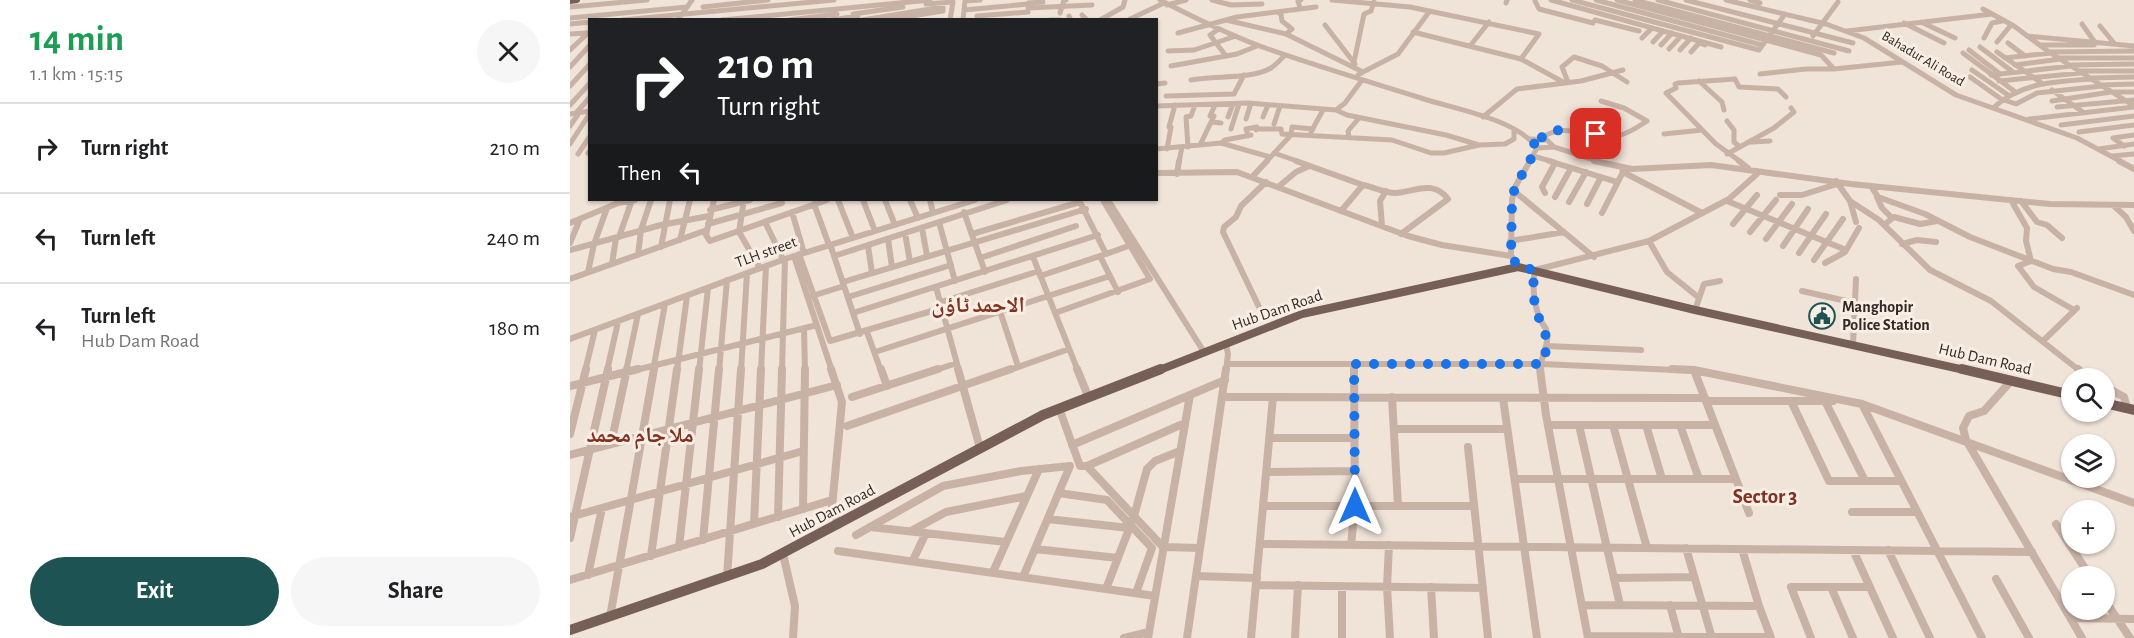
<!DOCTYPE html>
<meta charset="utf-8">
<style>
:root{--surface:#fff;--page:#f6f6f6;--text:#202124;--muted:#757577;--line:#e0e0e0;--accent:#1d5453}
body{margin:0;font-family:"Alegreya Sans","Noto Naskh Arabic",sans-serif;background:var(--page);color:var(--text);height:100vh;display:flex;flex-direction:column;font-size:22px;white-space:nowrap}
*{box-sizing:border-box;margin:0}
p{font-size:20px;color:var(--muted)}
.icon{flex:none;width:33px;height:33px;fill:none;stroke:currentColor;stroke-width:2;stroke-linecap:round;stroke-linejoin:round}
.map{position:relative;flex:1;overflow:hidden}
.panel{display:flex;flex-direction:column;background:var(--surface);width:570px}
.panel>*{flex:none}
.banner{position:absolute;left:18px;top:18px;width:570px;height:183px;border-radius:0px;box-shadow:0 2px 4px #0004;background:#202124;color:#fff;overflow:hidden}
.buttons{position:absolute;left:1491px;top:368px;display:grid;gap:12px}
.buttons a{display:grid;place-items:center;width:54px;height:54px;border-radius:50%;background:var(--surface);box-shadow:0 2px 4px #0004;font-size:30px}
.pin{position:absolute;display:grid;place-items:center;width:51px;height:51px;color:#fff;margin:-26px;border-radius:12px;box-shadow:0 3px 9px #0006}
.me{position:absolute;width:66px;margin:-33px;rotate:0deg;stroke-linejoin:round;filter:drop-shadow(0 0 4px #0008)}
.turn{display:flex;align-items:center;gap:21px;height:126px;padding:0 30px;font-size:27px}
.turn .icon{width:78px;height:78px;stroke-width:2.5}
.turn b{display:block;font-size:42px;line-height:51px}
.then{display:flex;align-items:center;height:57px;padding:0 30px;background:#0003;gap:12px;font-size:22px}
.round{display:grid;place-items:center;flex:none;width:63px;height:63px;border-radius:32px;background:var(--page)}
.overview{display:flex;align-items:center;justify-content:space-between;height:102px;padding:0 30px}
h1{font-size:36px;font-weight:700;line-height:45px;color:#1e9e55}
.action{display:flex;gap:12px;margin-top:auto;padding:12px 30px}
.action a{flex:1;height:69px;border-radius:36px;background:var(--accent);color:#fff;font-size:24px;font-weight:700;line-height:69px;text-align:center}
.action a+a{background:var(--page);color:var(--text)}
ul{padding:0;list-style:none}
li{display:flex;align-items:center;gap:18px;height:90px;padding:0 30px;border-top:2px solid var(--line)}
li div{flex:1}
li b{display:block;font-size:22px}
li em{font-style:normal}
main{display:flex;flex:1;min-height:0}
.map>svg:first-child{display:block}
.lines{fill:none;stroke-linecap:round;stroke-linejoin:round}
.minor-far2{stroke:#c8b2a5;stroke-width:5}
.minor-far1{stroke:#c8b2a5;stroke-width:6}
.minor{stroke:#c8b2a5;stroke-width:8}
.major-far2{stroke:#755f57;stroke-width:6}
.major-far1{stroke:#755f57;stroke-width:8}
.major{stroke:#755f57;stroke-width:10}
.route{stroke:#1a73e8;stroke-width:10;stroke-dasharray:0 18}
.labels{text-anchor:middle;dominant-baseline:central;stroke-width:6;stroke-linejoin:round;paint-order:stroke}
.far-street-label{font-size:14px;fill:#342926;stroke:#f8eee4}
.street-label{font-size:16px;fill:#342926;stroke:#f8eee4}
.poi-label{font-size:16px;font-weight:bold;fill:#342926;stroke:#f8eee4;text-anchor:start}
.near-neighbourhood-label{font-size:21px;font-weight:bold;fill:#803121;stroke:#f8eee4}
.district-label{font-size:22px;font-weight:bold;fill:#803121;stroke:#f8eee4}
</style>
<main>
<section class="panel">
<div class="overview"><div><h1>14 min</h1><p>1.1 km · 15:15</p></div><a class="round"><svg class="icon" aria-label="close" viewBox="0 0 24 24"><path d="M6 6l12 12M18 6L6 18"/></svg></a></div>
<ul>
<li><svg class="icon" aria-label="right" viewBox="0 0 24 24"><path d="M7 20v-9h11M14 6l5 5-5 5"/></svg><div><b>Turn right</b></div><em>210 m</em></li>
<li><svg class="icon" aria-label="left" viewBox="0 0 24 24"><path d="M17 20v-9H6M10 6l-5 5 5 5"/></svg><div><b>Turn left</b></div><em>240 m</em></li>
<li><svg class="icon" aria-label="left" viewBox="0 0 24 24"><path d="M17 20v-9H6M10 6l-5 5 5 5"/></svg><div><b>Turn left</b><p>Hub Dam Road</p></div><em>180 m</em></li>
</ul>
<div class="action"><a>Exit</a><a>Share</a></div>
</section>
<div class="map">
<svg width="1564" height="638" viewBox="0 0 1564 638">
<rect width="100%" height="100%" fill="#f0e3d8"/>
<g class="lines">
<path class="minor-far2" d="M590 0C625 18 661 36 698 49 749 67 800 82 851 98 884 109 947 119 967 148L959 162
M642 0 661 5 692 4
M762 0 840 7 969 34 951 59
M981 0 1151 47
M1002 0 1189 50 1215 14
M1026 0 1192 45
M1047 0 1251 55 1264 69 1332 62
M1065 0 1264 53
M1088 0 1279 51
M1116 0 1283 43
M1156 0 1256 24 1294 38 1386 95 1507 138 1552 162
M1180 0 1190 3
M965 1 969 9 1023 23
M458 3 473 2
M936 3 937 0
M356 4 383 2 380 20
M597 5 616 0
M0 7 77 0
M133 7 198 0
M458 8 522 5
M730 8 728 1 731 0
M1413 9 1444 26 1479 52 1564 106
M394 10 458 4
M707 12 711 14 712 21 722 29 716 34
M490 13 494 0H496
M283 14 333 7
M512 15 517 20
M407 16 458 12
M499 16 501 20
M0 18 117 7
M560 19 594 3
M52 20 264 0
M108 20 122 0
M152 20 360 0
M219 20 267 14
M261 20 288 16
M292 20 373 7V11L316 20
M393 20 395 1 410 0
M480 20H490
M530 20 553 7 555 0
M656 20 716 34 793 72 788 75 789 79
M1025 20 1069 31
M1351 22 1385 38
M1334 23 1374 43
M0 24 20 22
M1512 24 1524 41
M755 25 785 64
M1530 26 1544 43
M649 29 640 35 656 56
M1277 31 1422 14
M843 32 951 59 993 82
M608 33 667 17 746 7
M0 34 17 33
M1243 36 1268 2
M1457 36 1564 46
M1072 38 1082 28
M1414 38 1422 23 1432 21
M1083 42 1093 31
M1427 42 1441 25
M1438 43 1455 56
M1091 45 1102 33
M1470 45H1524
M900 46 919 22
M1410 47 1443 72
M1099 49 1111 36
M0 50 18 33
M1110 50 1121 38
M1399 50 1430 74
M598 51 624 50 666 36
M1121 52 1129 43 1135 45
M1427 52 1473 84
M1479 52 1564 51
M1393 53 1444 91
M1435 58 1481 53
M1489 58H1564
M784 62 794 14 801 11 804 2
M1445 65 1491 59
M1501 65 1564 64
M601 66 667 54 687 46
M0 67 20 45
M1402 70 1438 95
M1510 71H1564
M793 72 828 54 859 12
M1190 74 1236 69H1264
M1421 75 1501 66
M1400 77 1431 99 1446 104 1467 93 1532 86
M1520 78 1564 77
M621 80C644 75 681 80 701 68 706 65 711 59 715 55
M1129 81 1152 102 1154 110
M1429 81 1511 73
M998 82 992 67 1004 57 1032 66 1057 82
M586 84 595 83
M1531 85 1564 84
M0 86 20 64
M1482 90 1514 113
M596 96 664 94 674 75
M1482 101 1541 92H1564
M0 105 20 83
M586 106 678 103 766 110 777 115 876 135 909 145
M1487 107 1564 100
M1423 108C1451 82 1485 82 1521 79
M766 110 775 103 792 80
M6 113 20 97
M0 114 20 111
M658 117 663 104
M693 117 698 105
M913 117 947 89 1011 81 1053 70
M676 119 681 103
M1459 119 1564 107
M1157 121 1164 130V142L1170 147
M642 122 651 123
M704 124 710 106
M1491 125 1564 116
M0 126 9 113
M661 129 669 104
M686 129H711L712 134 822 140 861 153H874L909 145 935 144 944 139V130
M741 132 753 110
M1509 132 1564 125
M1094 134 1132 130
M678 136 676 129 687 127 686 130
M779 137 778 131 789 118
M961 139 977 140 984 147 1031 162
M970 140C991 119 1022 140 1047 136 1058 134 1068 127 1077 121L1054 108 1031 101
M1182 142 1200 141
M651 143 655 140 681 135
M0 144 20 113
M630 145 644 116H640L645 105
M1554 146 1543 138 1564 135
M618 147 616 117 621 116 625 105
M967 148 984 147
M586 149 651 143 700 157
M597 149 601 127H599L605 105
M1529 149 1564 144
M18 153 20 151
M704 153 730 162
M8 154 20 136
M1157 154 1204 128 1224 112 1221 108
M963 156 984 162
M1542 156 1564 154
M609 162 612 147
M696 162 721 135 722 127 743 129
M1171 162 1146 144 1096 93 1106 88 1105 84 1108 83 1165 79 1169 87 1208 89 1216 97"/>
<path class="minor-far1" d="M726 161 793 185
M979 161 1047 182
M1024 161 1062 169 1141 165 1281 184 1480 204 1564 205
M1169 161 1178 168
M1549 161 1564 169
M1052 168 1053 172 1132 213
M586 173 667 172 838 236 872 245 941 256
M607 174 609 161
M682 177 697 161
M1266 181 1280 201 1309 220 1360 270 1421 301 1510 371
M1301 186 1308 197 1355 214 1400 237 1483 269 1501 272 1564 295
M708 187 726 172 739 166
M944 191 1024 257
M975 193 972 187 985 163
M1210 195H1232L1267 184
M985 197 1001 168
M1307 197 1312 208 1321 217
M144 200 136 235 140 241 257 200
M174 200 169 232 190 268
M268 200 283 238
M293 200 305 231
M315 200 325 225
M340 200 348 218
M360 200 363 213
M538 200 634 352
M1441 200 1457 228 1456 241 1461 261 1448 266 1464 287 1504 310
M1157 201 1276 250
M1280 201 1286 222
M1451 201 1467 222 1477 225 1492 238
M999 202 1016 172
M244 204 259 245
M1017 204 1031 177
M1543 205 1556 217 1564 231
M140 210 180 200
M771 211 793 185C804 187 814 193 825 193 845 192 863 179 878 199L831 234
M222 212 234 253
M394 212 415 272
M1032 213 1053 172
M195 222 213 259
M369 222 385 281
M0 223 48 203 65 200
M138 224 212 203
M1163 224 1187 195
M1314 225 1324 217 1350 224 1367 221
M812 226 810 201 816 191
M352 228 357 256
M1180 232 1206 200
M335 233 340 262
M402 234 510 202 536 254 470 276
M49 237 62 200
M318 239 322 267
M1196 239 1222 204
M110 240 120 200
M940 241 994 232
M1079 241 1097 272 1128 297
M0 243 10 219
M1332 244 1347 240 1366 242
M298 246 302 273
M1213 246 1238 209
M91 247 100 200
M261 247 290 334
M0 250 91 225 139 216
M1229 253 1256 214
M229 254 260 341 372 308
M536 254 561 245
M68 255 71 230 81 200
M224 256 262 371
M264 256 437 200
M530 256 548 292
M463 257 508 371
M410 258 506 226
M1244 260 1273 219
M1255 263 1275 252 1289 228
M42 264 46 238
M948 267 941 255 942 200 945 187 960 161
M18 272 24 244 37 208
M0 279 137 230
M273 282 516 209
M366 287 389 371
M1232 291 1285 303
M242 296 274 286
M278 297 381 265
M371 302 469 271
M1125 310 1134 284 1150 281
M430 311 448 366
M691 311 653 232 654 227 666 217 671 206 696 182
M283 313 528 235
M485 313 580 279 533 200
M234 328 235 371
M297 332 311 371
M0 339 215 259 405 200
M1473 341 1507 308
M1283 344 1286 279
M976 346 1071 350
M305 352 540 276
M657 364H972L1127 371
M784 364V371
M15 371 25 330
M37 371 48 322
M56 371 68 314
M62 371 247 325
M83 371 95 304
M107 371 117 296
M129 371 138 288
M149 371 157 280
M171 371 177 273
M191 371 196 266
M212 371 215 259
M363 371 387 363
M437 371 499 349
M656 371 658 354 656 344
M970 371C970 357 981 343 976 329 974 325 970 321 969 317 964 302 962 285 965 270L1079 241 1159 199 1187 174V171"/>
<path class="minor" d="M261 369 272 402 262 507 268 525
M311 369 317 386
M388 369 410 448
M507 369 518 396
M970 369 976 415 1018 638
M1102 369 1124 370 1292 404 1564 503
M1508 369 1519 378
M1124 370 1179 513
M1441 381 1414 411 1399 416 1393 428 1396 440 1512 638
M0 386 68 369
M1534 386 1554 397 1557 408
M282 397 368 369
M652 397 1135 398
M822 397 828 506
M933 398 967 638
M1136 401H1263
M1221 401 1259 481H1331
M1255 401 1295 481
M1292 404 1412 638
M489 408 510 466H517L593 547 630 548
M978 425H1145
M1009 425 1050 605
M1043 425 1077 548
M1076 425 1092 479
M1110 425 1129 479
M277 426 441 369
M824 429H937
M0 434 16 369
M700 438H785
M41 444 57 369
M502 445 655 380
M898 447 918 638
M0 455 267 385
M517 466 615 423
M697 472 785 471
M945 479H1166
M489 493 537 500 582 548 566 593
M694 506H904
M233 509 235 369
M1282 512H1347
M0 517 233 451
M208 517 212 369
M478 519 559 528
M184 524 191 369
M1486 524 1520 576
M300 527 436 542
M341 531 376 512 456 496
M286 535 373 486 451 471 500 466 453 577
M0 538 38 369
M133 540 149 369
M690 544 1462 552
M781 545 785 506 784 369
M819 545 817 587 820 638
M109 547 129 369
M1116 548 1142 638
M465 549 548 558
M1172 549 1189 606
M1283 550 1323 638
M1318 550 1360 638
M268 551 585 596
M213 554 225 606 223 638
M81 556 107 369
M343 560 356 533
M423 572 469 469
M18 575 32 508
M626 576 687 578
M157 577 171 369
M1044 578 1124 577
M1426 579 1459 638
M0 580 262 500
M686 585 913 588
M772 586V638
M861 587 864 638
M1261 587 1283 638
M536 589 564 516 577 469 585 461 610 451
M1534 599 1560 638
M1012 605 1189 606 1201 638
M1100 605 1109 638
M40 617 84 369
M1501 618 1564 619
M1018 636 1200 637
M554 638 579 632
M578 638 620 395
M617 638 656 369
M681 638 703 397
M725 638 728 585
M1241 638 1221 587H1300"/>
<path class="major-far2" d="M0 1 7 0"/>
<path class="major-far1" d="M587 371 732 314 948 267 1125 310 1399 371"/>
<path class="major" d="M1392 369 1502 395
M1534 403 1564 410
M0 630 192 564 473 415 591 369"/>
</g>
<g class="lines">
<path class="route" d="M785 506 784 364H972C980 341 977 338 969 318 963 304 962 285 965 270L948 267 941 255 942 200 945 187 967 148 961 139 970 140C980 123 1010 133 1026 134"/>
</g>
<defs>
<g id="civic-ring" transform="scale(1.35)"><circle r="9.5" fill="#f8eee4" stroke="#1d5453" stroke-width="1.5"/><path d="M-.6-6.5H3V-4.5H.6V-3L4-1V1h2V6H-6V1h2V-1L-.6-3ZM-1.2 2.5V6h2.4V2.5Z" fill="#1d5453"/></g>
</defs>
<g fill-rule="evenodd">
<use href="#civic-ring" x="1252" y="316"/>
</g>
<g class="labels">
<g class="far-street-label">
<text transform="translate(1353 59) rotate(31)">Bahadur Ali Road</text>
</g>
<g class="street-label">
<text transform="translate(196 252) rotate(-20)">TLH street</text>
<text transform="translate(707 310) rotate(-19)">Hub Dam Road</text>
<text transform="translate(1415 359) rotate(13)">Hub Dam Road</text>
<text transform="translate(262 511) rotate(-28)">Hub Dam Road</text>
</g>
<g class="poi-label">
<text x="1272" y="307">Manghopir<tspan x="1272" dy="18">Police Station</tspan></text>
</g>
<g class="near-neighbourhood-label">
<text x="1195" y="496">Sector 3</text>
</g>
<g class="district-label">
<text x="408" y="305">الاحمد ٹاؤن</text>
<text x="70" y="435">ملا جام محمد</text>
</g>
</g>
</svg>
<div class="buttons">
<a><svg class="icon" aria-label="search" viewBox="0 0 24 24"><circle cx="10" cy="10" r="6"/><path d="M15 15l6 6"/></svg></a>
<a><svg class="icon" aria-label="layers" viewBox="0 0 24 24"><path d="M12 4l9 5-9 5-9-5zM3 14l9 5 9-5"/></svg></a>
<a>+</a>
<a>−</a>
</div>
<div class="pin" style="left:1026px;top:134px;background:#d93025"><svg class="icon" aria-label="arrive" viewBox="0 0 24 24"><path d="M6 21V4h12l-3 4 3 4H6"/></svg></div>
<svg class="me" style="left:785px;top:506px" viewBox="-20 -20 40 40"><path d="M0-17L14 15 0 8-14 15z" fill="#1a73e8" stroke="#fff" stroke-width="4"/></svg>
<div class="banner">
<div class="turn"><svg class="icon" aria-label="right" viewBox="0 0 24 24"><path d="M7 20v-9h11M14 6l5 5-5 5"/></svg><div><b>210 m</b>Turn right</div></div>
<div class="then">Then<svg class="icon" aria-label="left" viewBox="0 0 24 24"><path d="M17 20v-9H6M10 6l-5 5 5 5"/></svg></div>
</div>
</div>
</main>
